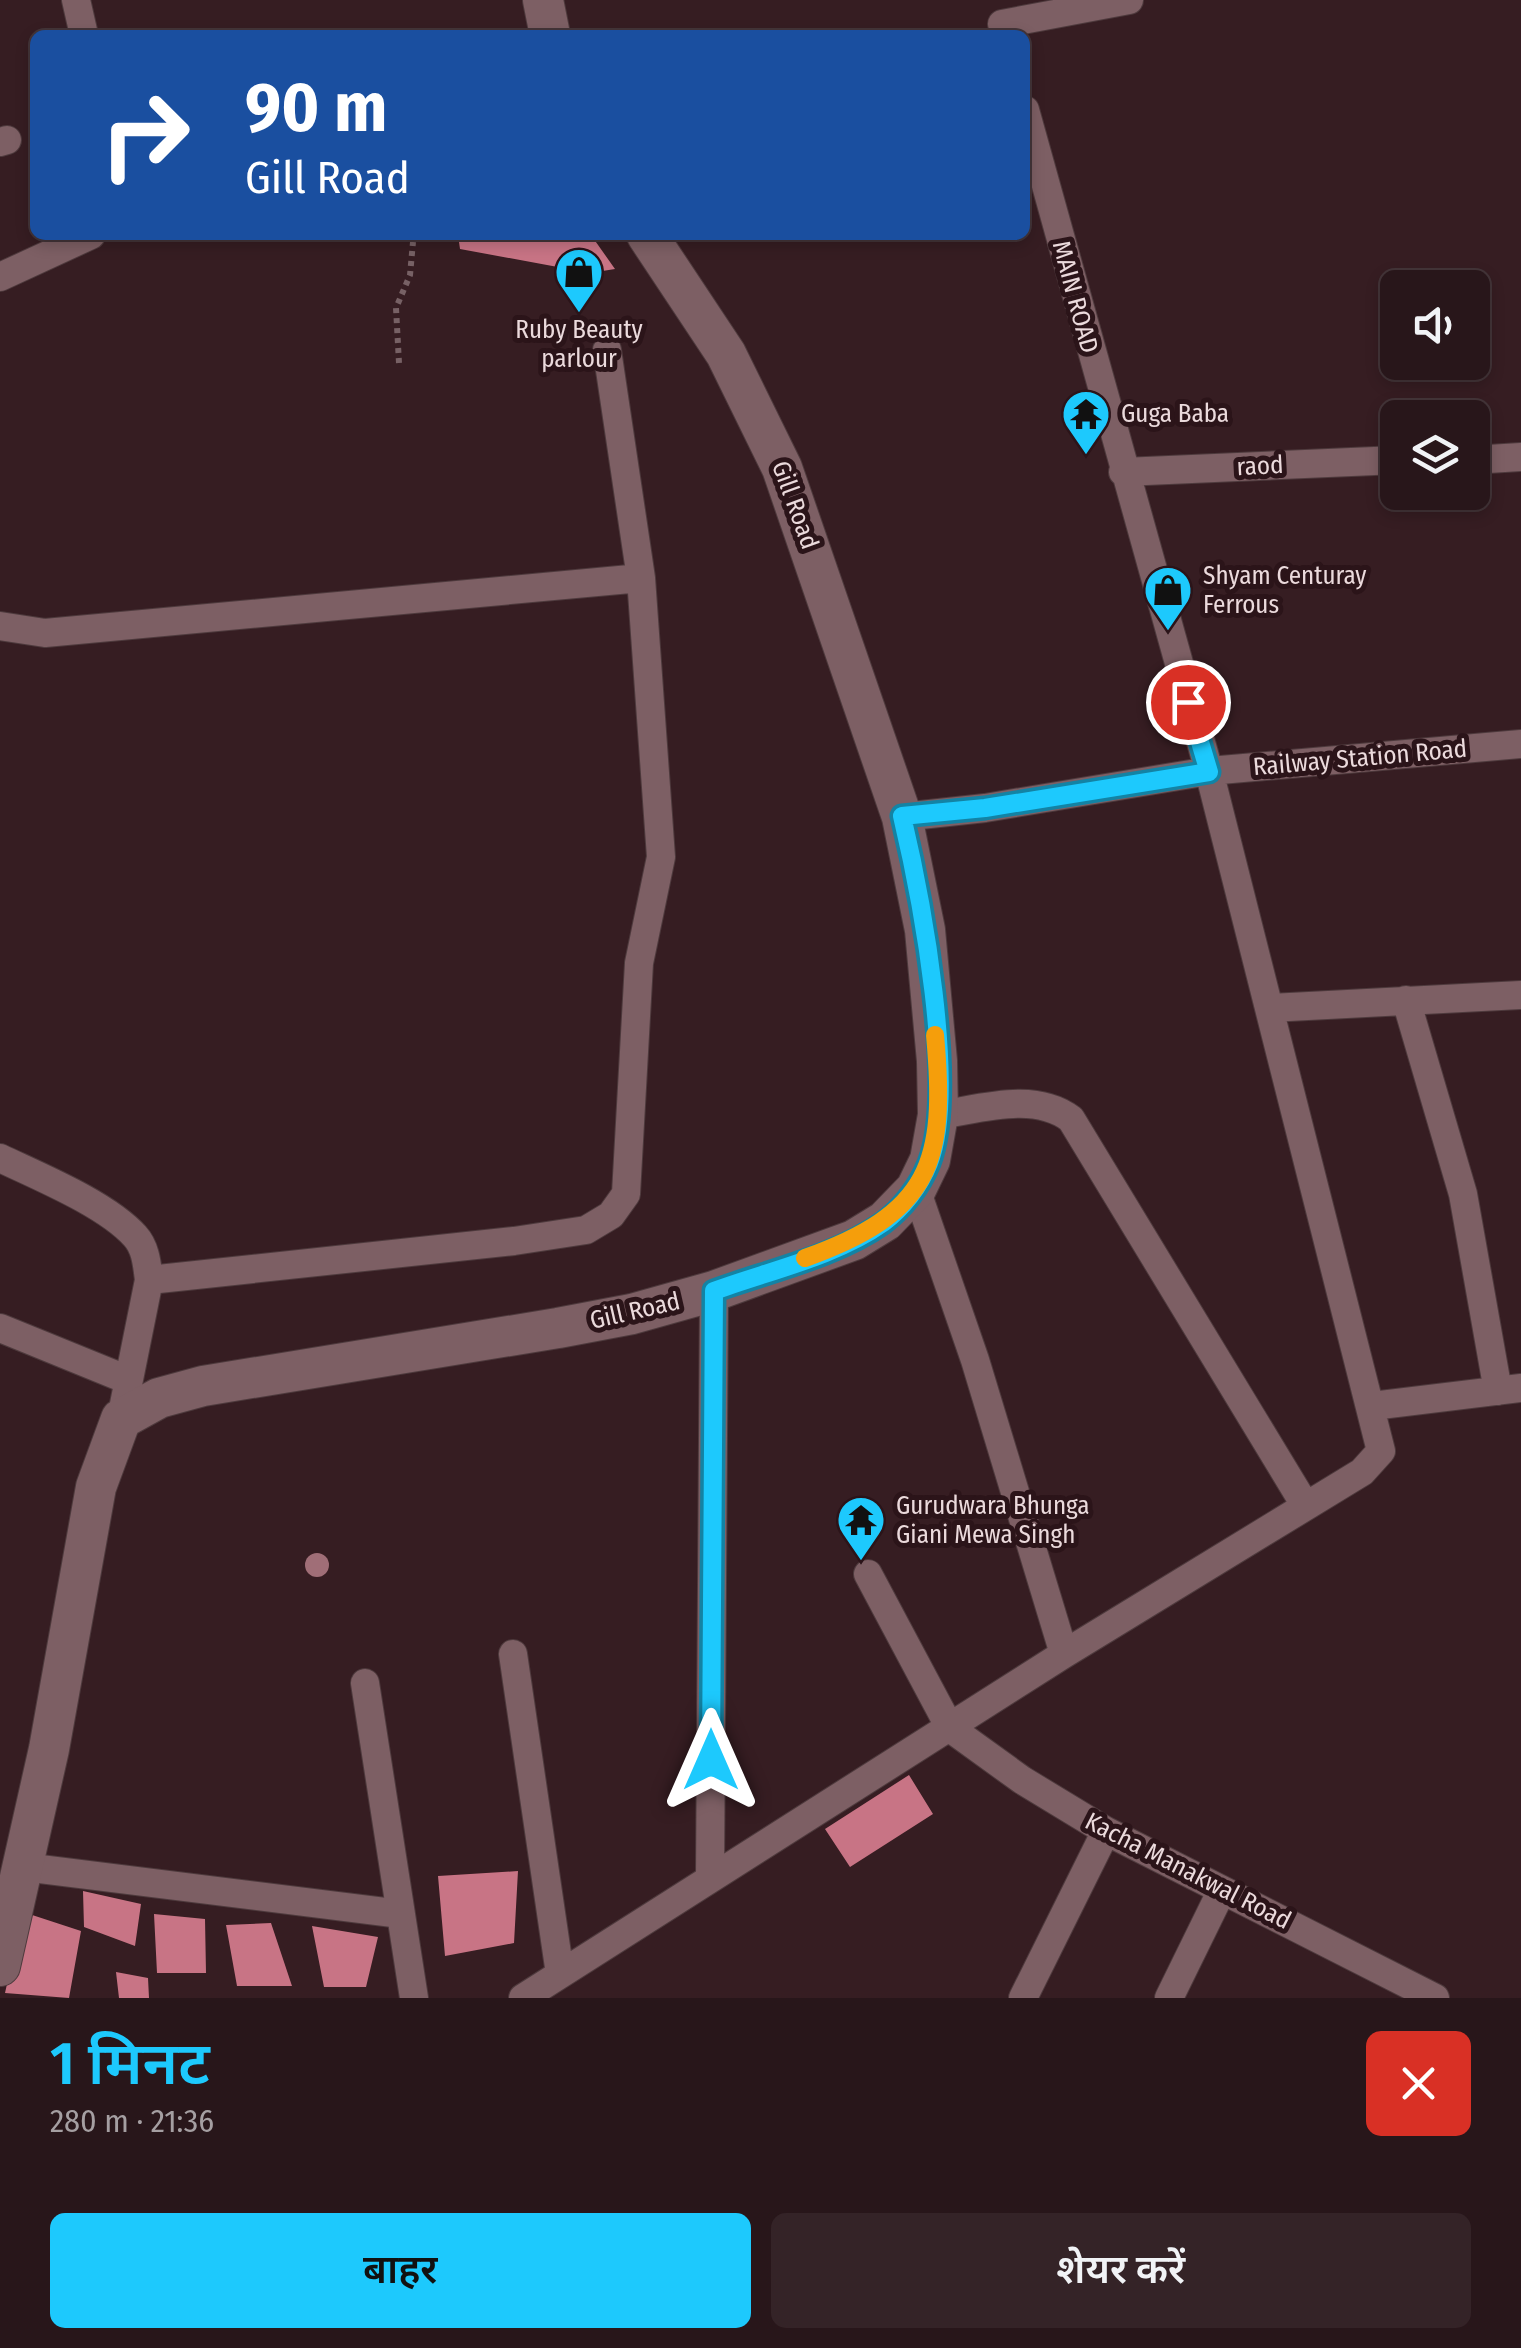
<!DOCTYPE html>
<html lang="hi">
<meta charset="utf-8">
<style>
:root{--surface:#28161a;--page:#342327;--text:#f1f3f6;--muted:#a59fa2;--line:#443539;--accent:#1dc9fd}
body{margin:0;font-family:"Fira Sans Condensed","Noto Sans Devanagari",sans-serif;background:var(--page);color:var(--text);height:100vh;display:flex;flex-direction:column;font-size:38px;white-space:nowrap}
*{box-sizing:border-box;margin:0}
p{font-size:32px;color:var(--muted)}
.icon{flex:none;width:55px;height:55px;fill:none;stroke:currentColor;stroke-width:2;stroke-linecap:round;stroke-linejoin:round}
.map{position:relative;height:1998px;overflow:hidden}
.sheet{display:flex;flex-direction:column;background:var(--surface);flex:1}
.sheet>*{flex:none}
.top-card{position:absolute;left:30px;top:30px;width:1000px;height:210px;border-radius:15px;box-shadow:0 5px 15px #0003,0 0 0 2px var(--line);background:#1a4fa0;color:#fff;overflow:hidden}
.controls{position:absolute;left:1380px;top:270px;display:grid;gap:20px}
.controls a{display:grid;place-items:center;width:110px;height:110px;border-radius:15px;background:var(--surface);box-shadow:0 5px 15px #0003,0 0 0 2px var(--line);font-size:50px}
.pin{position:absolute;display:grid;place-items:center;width:85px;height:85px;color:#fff;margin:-42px;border:5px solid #fff;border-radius:50%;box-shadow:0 2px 10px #0007}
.me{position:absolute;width:110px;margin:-55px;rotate:0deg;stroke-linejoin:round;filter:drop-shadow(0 0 8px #0008)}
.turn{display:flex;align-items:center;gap:35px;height:210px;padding:0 50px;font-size:45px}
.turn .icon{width:130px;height:130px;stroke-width:2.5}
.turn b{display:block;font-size:70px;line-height:85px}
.round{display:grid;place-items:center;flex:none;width:105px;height:105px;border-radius:15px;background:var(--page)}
.headline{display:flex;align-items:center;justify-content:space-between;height:170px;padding:0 50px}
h1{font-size:60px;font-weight:600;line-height:75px;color:var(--accent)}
.cta{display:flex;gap:20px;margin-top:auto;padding:20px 50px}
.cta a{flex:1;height:115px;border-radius:15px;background:var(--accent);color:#111;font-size:40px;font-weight:600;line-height:115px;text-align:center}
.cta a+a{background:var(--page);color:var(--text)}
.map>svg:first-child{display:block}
.building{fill:#c87485}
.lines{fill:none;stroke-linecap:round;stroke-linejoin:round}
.street-casing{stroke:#4e3a3d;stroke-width:30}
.secondary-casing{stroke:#4e3a3d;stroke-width:42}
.path{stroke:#776165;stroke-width:6;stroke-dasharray:5 5;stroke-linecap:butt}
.street{stroke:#7d5f64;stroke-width:28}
.secondary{stroke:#7d5f64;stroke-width:40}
.tree{fill:#a06e77}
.route-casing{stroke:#1383a4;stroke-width:25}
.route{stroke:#1dc9fd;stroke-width:18}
.slow{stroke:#f59e0b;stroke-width:18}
.labels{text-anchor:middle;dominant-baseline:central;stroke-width:10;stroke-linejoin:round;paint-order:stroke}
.street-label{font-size:25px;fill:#ebdadc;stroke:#2b1419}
.poi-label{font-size:25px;fill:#ebdadc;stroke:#2b1419;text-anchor:start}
</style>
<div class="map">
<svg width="1521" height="1998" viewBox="0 0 1521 1998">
<rect width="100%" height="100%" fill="#361d22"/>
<path class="building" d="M458 235H591L615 269 590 273 460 249Z
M909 1775 933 1814 850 1867 825 1829Z
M518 1871 514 1943 445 1956 438 1876Z
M83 1891 141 1904 135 1946 84 1927Z
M23 1912 81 1931 69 1998 5 1993Z
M154 1914 205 1919 206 1973H157Z
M271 1923 292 1986H237L226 1925Z
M312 1926 378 1937 366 1987H324Z
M116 1972 148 1978 149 1998H119Z"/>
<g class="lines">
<g class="street-casing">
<path id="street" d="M76 0 84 35
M1002 24 1129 0
M0 142 7 140
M0 277 91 235
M1472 460 1521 457
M1123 472 1398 460
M0 626 45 633 641 578
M902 817 985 808 1209 771 1521 744
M1406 1000 1463 1194 1498 1391
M1269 1008 1521 995
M938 1115C981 1109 1034 1091 1071 1119L1305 1505
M0 1158C40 1177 106 1204 135 1236 146 1248 147 1265 149 1280L121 1419
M916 1189 975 1360 1064 1654
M149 1280 514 1241 586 1230 611 1215 626 1194 639 963 661 857 641 578 607 350
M0 1328 128 1380
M1372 1406 1521 1388
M868 1574 950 1728 1022 1780 1106 1831 1435 1998
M513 1654 560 1974
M365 1683 414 1998
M24 1867 401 1914
M710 1877 714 1291
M523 1998 1064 1654 1362 1472 1381 1451 1209 771 1025 110
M1023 1998 1106 1831
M1169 1998 1222 1890"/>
</g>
<g class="secondary-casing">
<path id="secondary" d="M543 0 550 35
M0 1966 49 1749 96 1487 121 1419 159 1398 203 1386 558 1328 632 1314 714 1291 854 1240 885 1221 916 1189 930 1160 938 1115 937 1061 925 930 902 817 782 468 726 354 647 235"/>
</g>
<path class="path" d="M399 363 396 308 410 275 413 242"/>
<use href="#street" class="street"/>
<use href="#secondary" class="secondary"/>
</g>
<circle class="tree" cx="317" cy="1565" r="12"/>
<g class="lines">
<g class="route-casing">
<path id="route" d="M711 1760 714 1291C768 1271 835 1257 883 1223 903 1208 920 1186 929 1163 958 1089 921 896 902 816L985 808 1209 772 1188 702"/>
</g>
<use href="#route" class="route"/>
<path class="slow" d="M805 1258C930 1213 947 1164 935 1035"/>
</g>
<defs>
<g id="shop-pin" transform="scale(2.5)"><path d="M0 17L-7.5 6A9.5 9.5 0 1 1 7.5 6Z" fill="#1dc9fd" stroke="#2b1419"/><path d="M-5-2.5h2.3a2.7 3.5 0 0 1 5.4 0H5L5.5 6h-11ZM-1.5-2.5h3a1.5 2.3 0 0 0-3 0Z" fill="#111"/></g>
<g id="temple-pin" transform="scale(2.5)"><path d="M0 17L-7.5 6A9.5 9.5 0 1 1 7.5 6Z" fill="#1dc9fd" stroke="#2b1419"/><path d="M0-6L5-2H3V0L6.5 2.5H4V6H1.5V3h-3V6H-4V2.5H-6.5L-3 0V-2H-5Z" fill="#111"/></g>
</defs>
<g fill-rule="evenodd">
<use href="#shop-pin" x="579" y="272"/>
<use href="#temple-pin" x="1086" y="414"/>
<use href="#shop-pin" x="1168" y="590"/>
<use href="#temple-pin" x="861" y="1520"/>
</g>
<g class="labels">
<g class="street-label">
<text transform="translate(1075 297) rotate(75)">MAIN ROAD</text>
<text transform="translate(1260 466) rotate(-3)">raod</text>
<text transform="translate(795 505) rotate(70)">Gill Road</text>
<text transform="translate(1360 758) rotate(-5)">Railway Station Road</text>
<text transform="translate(635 1311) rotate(-13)">Gill Road</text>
<text transform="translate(1188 1871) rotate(27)">Kacha Manakwal Road</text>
</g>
<g class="poi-label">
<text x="579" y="330" text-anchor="middle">Ruby Beauty<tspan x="579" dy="29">parlour</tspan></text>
<text x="1121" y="414">Guga Baba</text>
<text x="1203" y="576">Shyam Centuray<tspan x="1203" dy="29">Ferrous</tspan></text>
<text x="896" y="1506">Gurudwara Bhunga<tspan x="896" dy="29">Giani Mewa Singh</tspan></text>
</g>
</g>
</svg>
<div class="controls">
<a><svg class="icon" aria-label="sound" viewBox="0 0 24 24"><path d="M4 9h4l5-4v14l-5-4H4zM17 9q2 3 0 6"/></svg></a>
<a><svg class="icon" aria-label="layers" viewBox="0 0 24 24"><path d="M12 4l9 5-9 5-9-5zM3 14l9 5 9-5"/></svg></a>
</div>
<div class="pin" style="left:1188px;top:702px;background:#d93025"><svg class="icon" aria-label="arrive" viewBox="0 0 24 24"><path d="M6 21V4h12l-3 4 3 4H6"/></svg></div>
<svg class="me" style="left:711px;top:1760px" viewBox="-20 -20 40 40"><path d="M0-17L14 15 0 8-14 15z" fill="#1dc9fd" stroke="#fff" stroke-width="4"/></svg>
<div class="top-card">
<div class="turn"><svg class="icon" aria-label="right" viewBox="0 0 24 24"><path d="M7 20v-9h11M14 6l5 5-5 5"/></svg><div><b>90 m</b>Gill Road</div></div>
</div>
</div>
<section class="sheet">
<div class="headline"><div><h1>1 मिनट</h1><p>280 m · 21:36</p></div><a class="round" style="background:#d93025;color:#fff"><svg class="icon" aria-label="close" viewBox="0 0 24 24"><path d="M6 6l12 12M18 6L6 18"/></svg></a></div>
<div class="cta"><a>बाहर</a><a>शेयर करें</a></div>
</section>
